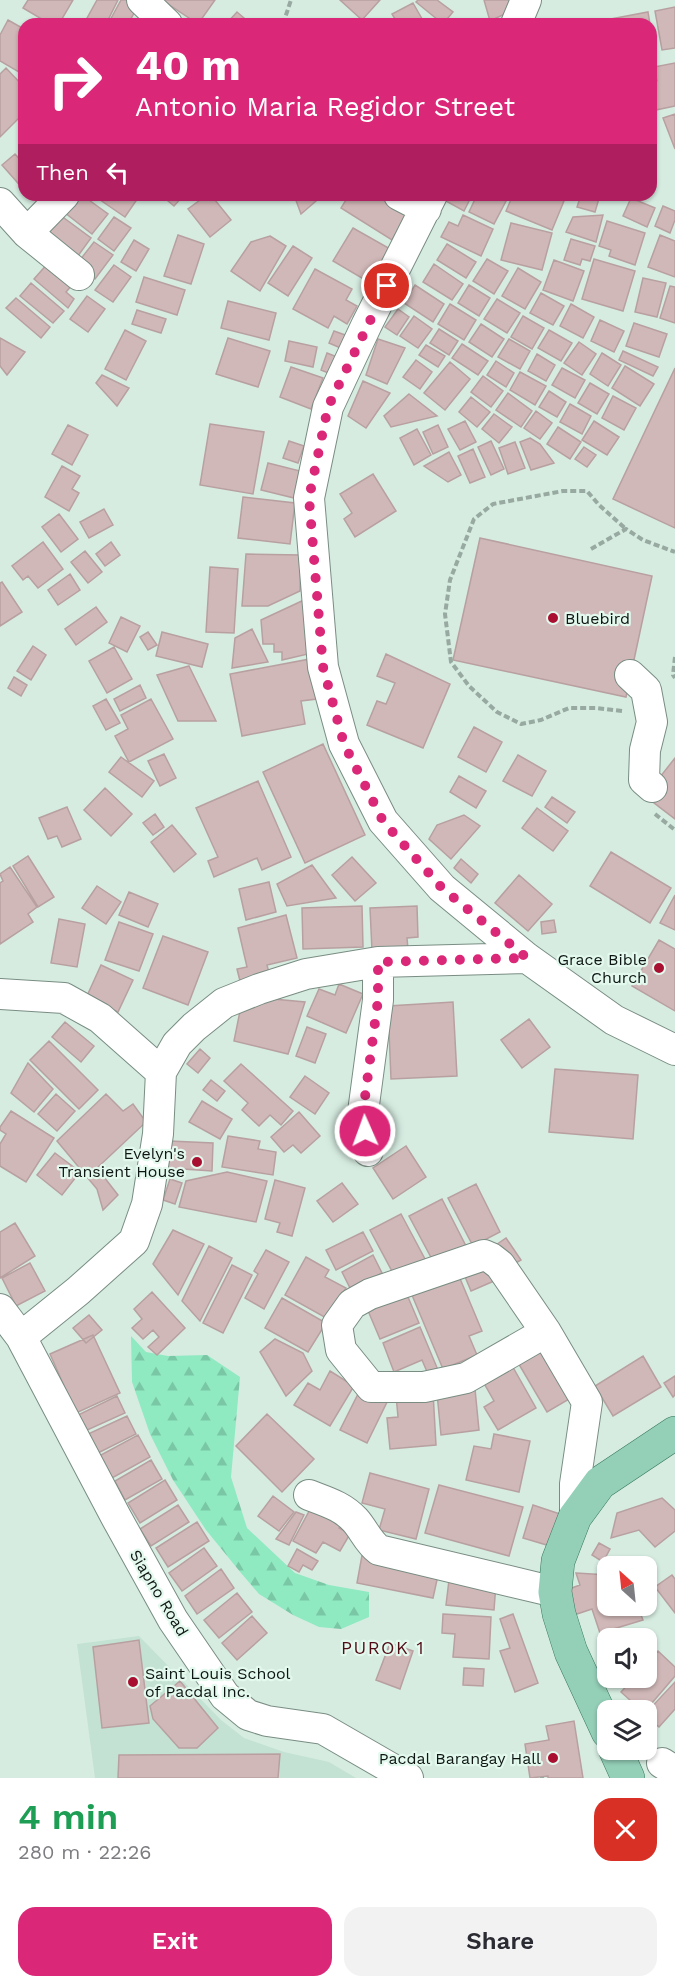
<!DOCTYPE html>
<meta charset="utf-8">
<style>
:root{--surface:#fff;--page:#f2f2f3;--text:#2b2b33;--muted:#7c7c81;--accent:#db2777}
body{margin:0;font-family:"Work Sans",sans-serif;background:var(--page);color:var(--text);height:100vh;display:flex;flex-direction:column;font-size:22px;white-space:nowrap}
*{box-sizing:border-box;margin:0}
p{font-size:20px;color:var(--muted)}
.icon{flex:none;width:33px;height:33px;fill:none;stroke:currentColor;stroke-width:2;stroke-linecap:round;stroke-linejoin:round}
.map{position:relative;height:1778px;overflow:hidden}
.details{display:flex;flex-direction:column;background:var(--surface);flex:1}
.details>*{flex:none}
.hud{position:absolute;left:18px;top:18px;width:639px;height:183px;border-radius:18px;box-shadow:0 2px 4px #0004;background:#db2777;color:#fff;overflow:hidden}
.needle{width:39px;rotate:333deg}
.fabs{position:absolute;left:597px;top:1556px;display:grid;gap:12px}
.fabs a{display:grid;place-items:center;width:60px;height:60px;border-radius:12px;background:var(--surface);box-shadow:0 2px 4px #0004;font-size:30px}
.pin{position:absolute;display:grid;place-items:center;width:51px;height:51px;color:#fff;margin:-26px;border:3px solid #fff;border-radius:50%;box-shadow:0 2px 6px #0007}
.me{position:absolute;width:66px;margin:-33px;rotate:358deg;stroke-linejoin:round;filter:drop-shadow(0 0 4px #0008)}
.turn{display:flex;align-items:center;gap:21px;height:126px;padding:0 18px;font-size:27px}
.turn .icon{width:78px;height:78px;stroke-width:2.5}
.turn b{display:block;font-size:42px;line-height:51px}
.then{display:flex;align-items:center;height:57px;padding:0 18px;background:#0003;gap:12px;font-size:22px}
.round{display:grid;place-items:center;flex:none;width:63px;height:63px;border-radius:18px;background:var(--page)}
.summary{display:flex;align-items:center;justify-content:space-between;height:102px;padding:0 18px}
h1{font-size:36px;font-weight:600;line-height:45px;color:#1e9e55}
.cta{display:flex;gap:12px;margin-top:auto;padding:12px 18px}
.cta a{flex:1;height:69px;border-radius:18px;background:var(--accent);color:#fff;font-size:24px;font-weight:600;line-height:69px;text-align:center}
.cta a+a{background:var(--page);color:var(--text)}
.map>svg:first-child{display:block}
.built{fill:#c3e2d3}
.forest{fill:url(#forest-firs)}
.building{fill:#d1b8b8;stroke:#b8a0a0;stroke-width:1.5}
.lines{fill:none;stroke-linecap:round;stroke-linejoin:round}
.minor-casing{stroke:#798d83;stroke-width:32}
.major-casing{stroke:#37795f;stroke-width:34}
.path{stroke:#97a9a0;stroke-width:4;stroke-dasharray:6 3;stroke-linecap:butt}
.minor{stroke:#fff;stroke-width:30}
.major{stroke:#94cfb8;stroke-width:33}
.route{stroke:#db2777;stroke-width:10;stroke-dasharray:0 18}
.poi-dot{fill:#a80f30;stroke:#e3f9ee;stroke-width:2}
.labels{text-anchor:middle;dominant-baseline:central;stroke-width:4.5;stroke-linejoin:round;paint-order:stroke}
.poi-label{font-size:16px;fill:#0e1613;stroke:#e3f9ee;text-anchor:end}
.street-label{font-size:16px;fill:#0e1613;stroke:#e3f9ee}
.neighbourhood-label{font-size:18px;letter-spacing:1.5px;fill:#510c16;stroke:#e3f9ee}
</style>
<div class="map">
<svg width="675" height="1778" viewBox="0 0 675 1778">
<defs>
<pattern id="forest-firs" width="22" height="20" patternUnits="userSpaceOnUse" patternTransform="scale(1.5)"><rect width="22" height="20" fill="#8fe9c1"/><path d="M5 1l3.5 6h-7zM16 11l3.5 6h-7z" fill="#7ac7a5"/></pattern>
</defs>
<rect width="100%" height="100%" fill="#d6ece1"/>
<path class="built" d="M139 1636 221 1720 244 1738 284 1752 329 1762 356 1778H95L77 1644Z"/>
<path class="forest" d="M131 1336 146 1352 168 1356 207 1355 240 1377 231 1477 247 1528 295 1573 329 1585 369 1592V1617L341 1629 319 1627 293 1615 259 1594 241 1573 206 1530 173 1480 150 1434 132 1382Z"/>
<path class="building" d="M28 0H73L59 24H50L23 8Z
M97 0H118L106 24H94L86 20Z
M121 0H132L139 4 128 24H108Z
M162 0H215L198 24Z
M340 0H380L362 20Z
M418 0H437L453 12 443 24 416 2Z
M484 0H512L507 13 490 21Z
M413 3 425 24H398L392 14Z
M675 7V48L662 50 655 11Z
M237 12 251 24H226Z
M648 12 650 24H606L605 20Z
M8 20 24 29V75L0 61V35Z
M675 63V106L651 111V82L657 81 654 67Z
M6 68 24 87V113L0 137V74Z
M675 114V149L663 118Z
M15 154 22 162 24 160V190L2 165Z
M77 195H82L108 214 92 234 64 212Z
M93 195H140L125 217Z
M161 195H184L174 206Z
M207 195H211L231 220 210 237 188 209Z
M294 195H323L301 214Z
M349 195H382L409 212 392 240 341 208Z
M446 195H472L464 211 444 200Z
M477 195H493L506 201 494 224 469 212Z
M513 195H549L564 201 552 230 506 211Z
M581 195H600L595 212 577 207Z
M631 198 655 208 647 227 623 216Z
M663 206 675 211V220L670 233 655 226Z
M60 215 91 238 75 260 44 237Z
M463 215 493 229 481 256 441 237 449 222 458 226Z
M603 215 596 242 566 232 573 217Z
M114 217 131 228 114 251 98 239Z
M607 221 645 233 635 265 609 256 611 250 599 246Z
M511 223 552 233 542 270 501 260Z
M353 228 392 250 372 284 333 261Z
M178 235 204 244 191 284 164 276Z
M660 235 675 241V277L648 267Z
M270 236 286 246 260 291 231 271 251 242Z
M571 239 595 246 590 261 582 259 580 265 564 260Z
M134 240 149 249 136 271 121 262Z
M94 242 113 255 95 279 76 265Z
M447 244 476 262 466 278 437 260Z
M293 246 312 258 288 296 268 283Z
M487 259 508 271 494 294 473 281Z
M594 259 635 271 623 311 582 299Z
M554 260 584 271 573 301 543 290Z
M49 262 74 283 66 292 74 299 68 308 34 279Z
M434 264 463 284 452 300 423 282Z
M114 265 131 277 113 302 95 290Z
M518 268 541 282 525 309 502 296Z
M315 269 352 289 346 300 357 306 347 324 334 316 328 328 293 309Z
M144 277 185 290 177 315 136 302Z
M643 278 666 283 657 317 635 312Z
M31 283 64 311 53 323 20 296Z
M415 285 444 304 433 322 404 303Z
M469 285 490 298 479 316 458 303Z
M670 286 675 287V323L660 318Z
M541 293 564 306 553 325 530 313Z
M87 296 105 309 88 332 70 319Z
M16 298 50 327 41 338 6 308Z
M497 299 520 313 507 333 484 319Z
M228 301 276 313 269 340 221 328Z
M450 304 476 320 464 340 438 324Z
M571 304 594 317 583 338 560 326Z
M398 309 409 317 397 335 385 327Z
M137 310 166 319 161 333 132 324Z
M414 316 432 329 418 348 400 336Z
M523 316 544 328 532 349 511 337Z
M600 320 624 331 614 352 591 341Z
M634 323 667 334 659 357 626 346Z
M481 324 504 339 492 357 469 342Z
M439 329 458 341 449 355 430 343Z
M125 330 146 341 126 380 105 369Z
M549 330 572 343 561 361 538 348Z
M334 331 348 336 343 349 329 343Z
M0 338 25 352 7 375 0 366Z
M228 338 270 351 258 387 216 374Z
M378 339 405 348 387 384 366 375Z
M509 339 530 351 520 369 498 357Z
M289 341 317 347 313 367 285 361Z
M579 342 596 354 582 375 564 363Z
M462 344 488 361 478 375 452 358Z
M426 345 445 356 438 367 419 355Z
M623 351 658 367 653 376 619 360Z
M327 353 337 357 331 374 321 370Z
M602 353 621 365 608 386 590 374Z
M537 354 555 365 546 381 528 371Z
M416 360 432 372 420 389 403 377Z
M496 361 514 373 506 387 487 375Z
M450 362 470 379 445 410 424 393Z
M625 366 654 384 640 406 612 388Z
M291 367 323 378 311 409 280 397Z
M562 368 585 380 575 398 552 385Z
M675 368V528L613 499Z
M520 372 546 386 535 405 510 390Z
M102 375 129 388 117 406 96 383Z
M483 376 503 391 491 407 471 392Z
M363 381 390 393 366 428 348 416Z
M590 383 609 394 597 414 578 403Z
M549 391 566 402 557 417 539 407Z
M508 393 532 411 521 427 496 410Z
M409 394 437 416 391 427 384 416Z
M613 396 636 408 624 430 602 418Z
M471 397 490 412 477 427 459 412Z
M570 404 591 416 582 434 560 422Z
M536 411 552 423 540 439 524 428Z
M494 414 512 427 499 443 482 429Z
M465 421 476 442 460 450 448 429Z
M594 421 619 437 607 455 582 440Z
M210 424 264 432 253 494 200 485Z
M68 425 88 435 72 465 52 454Z
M438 425 448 447 433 454 423 432Z
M558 427 581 442 570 459 547 444Z
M417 429 431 455 414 465 400 438Z
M530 438 540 444 554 463 531 470 520 442Z
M289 441 304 446 298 463 283 458Z
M491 441 504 469 491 475 478 447Z
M515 442 525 468 508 474 499 448Z
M584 447 596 455 587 467 575 459Z
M473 449 485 477 470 483 458 456Z
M449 452 461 475 448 482 424 466Z
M268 463 300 471 294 498 261 490Z
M62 466 80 476 72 489 79 493 69 511 45 497Z
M373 474 396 511 355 537 344 519 352 513 340 494Z
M243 497 295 503 290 544 238 538Z
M104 509 113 525 89 538 80 522Z
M59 514 78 539 61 552 42 527Z
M480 538 652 576 626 697 453 660Z
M43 542 63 569 38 588 28 576 23 580 12 566Z
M111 542 120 555 105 566 96 554Z
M85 551 102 572 88 583 71 562Z
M246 554 301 555 300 591 268 606H242Z
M210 567 238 569 234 633 206 632Z
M70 574 80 590 58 605 48 590Z
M2 582 22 612 0 626V583Z
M304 600 308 654 282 660V652H274V644H263L261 620Z
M96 607 107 622 76 645 65 629Z
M121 617 140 626 127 652 109 643Z
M252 629 268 662 232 668 235 638Z
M148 632 157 645 148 650 140 637Z
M162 632 208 644 202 667 156 656Z
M33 646 46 655 31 680 17 671Z
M114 647 132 679 107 693 89 661Z
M386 654 450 684 423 748 367 725 377 701 386 704 395 683 377 676Z
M310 659 317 699 301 701 305 724 242 736 230 674Z
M189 666 216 721H178L157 675Z
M14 677 27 685 21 696 8 688Z
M140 685 146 698 120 711 114 699Z
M106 699 120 723 106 730 93 706Z
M151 699 173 739 129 762 115 736 128 729 121 715Z
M474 727 502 742 486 772 458 757Z
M323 744 365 835 305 863 263 772Z
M164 754 176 778 160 786 148 761Z
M518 755 546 771 532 796 503 781Z
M121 757 154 781 142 797 109 772Z
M675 758V819L645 796Z
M459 776 486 791 476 808 450 792Z
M258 781 291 857 262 870 257 858 214 877 208 861 218 857 196 808Z
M105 788 132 814 111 836 84 810Z
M552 797 575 812 567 823 545 807Z
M67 807 81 839 62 847 57 836 48 839 39 818Z
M537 808 568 831 553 851 522 828Z
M155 814 164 827 153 835 143 823Z
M464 815 480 826 451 859 429 839 437 825Z
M172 825 196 854 174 872 151 842Z
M611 852 671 888 650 923 590 886Z
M28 856 54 897 38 907 13 866Z
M352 857 376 883 355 901 332 875Z
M461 859 478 874 471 883 454 868Z
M312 865 336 898 287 906 277 884Z
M10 867 37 907 28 914 33 922 0 944V883L3 881 0 874Z
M519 875 552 904 528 931 495 903Z
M269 882 276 912 246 920 239 889Z
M97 886 121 902 106 924 82 908Z
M129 892 158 904 148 927 119 915Z
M675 895V930L660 923Z
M362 906 363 947 303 949 302 908Z
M417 906 418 937 407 938 408 949 372 951 370 908Z
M286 915 297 958 267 965 271 981 242 989 237 969 247 967 238 928Z
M59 919 85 924 77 967 51 963Z
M554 920 556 932 542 934 541 922Z
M119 922 153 934 139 971 105 960Z
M163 936 208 952 188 1005 143 988Z
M659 940 675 949V1011L632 986Z
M101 965 133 980 118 1012 86 998Z
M339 984 363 994 346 1033 307 1016 319 989 335 995Z
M273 999 305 1002 288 1054 234 1041 240 1011Z
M453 1002 457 1076 391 1079 388 1006Z
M529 1019 550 1047 522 1068 501 1040Z
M65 1022 94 1046 81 1062 52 1037Z
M307 1027 326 1034 315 1063 296 1056Z
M49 1041 98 1090 79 1109 30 1060Z
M200 1049 210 1058 198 1073 187 1064Z
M28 1063 53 1089 34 1112 11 1093Z
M241 1064 293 1111 281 1125 270 1115 259 1126 242 1110 248 1103 224 1081Z
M555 1069 638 1075 633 1139 549 1132Z
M305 1076 329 1093 315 1114 290 1097Z
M211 1080 225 1091 217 1101 203 1090Z
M56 1094 75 1111 57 1131 38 1114Z
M106 1094 123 1111 133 1104 146 1122 97 1168 118 1195 103 1210 97 1189 57 1141Z
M202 1101 232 1119 220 1139 189 1122Z
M11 1111 54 1138 26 1182 0 1166V1144L6 1134 0 1130V1127Z
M299 1112 320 1136 301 1153 293 1145 284 1152 271 1137Z
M228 1136 260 1141 258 1149 276 1152 273 1175 222 1167Z
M170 1141 213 1143 212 1171 168 1168Z
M406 1146 426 1177 393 1199 373 1168Z
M55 1153 80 1172 62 1195 37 1175Z
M227 1172 267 1181 256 1222 179 1207 186 1181Z
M170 1179 182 1183 175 1204 163 1200Z
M275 1180 305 1188 292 1236 277 1232 280 1223 265 1219Z
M342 1183 358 1204 333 1222 317 1201Z
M476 1184 500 1232 473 1246 448 1198Z
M442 1199 466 1246 434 1263 409 1216Z
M401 1214 425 1259 394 1275 370 1230Z
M15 1223 35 1256 0 1278V1232Z
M173 1230 204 1244 178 1295 153 1264Z
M363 1232 373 1251 336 1270 326 1250Z
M506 1238 521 1260 509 1267 496 1245Z
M209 1246 232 1258 200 1321 182 1301Z
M266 1250 289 1262 264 1309 245 1298 258 1274 254 1271Z
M373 1255 382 1273 351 1290 342 1272Z
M306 1257 329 1270 325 1277 346 1288 328 1319 285 1295Z
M486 1262 494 1281 471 1291 463 1272Z
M30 1263 45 1291 16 1306 2 1278Z
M232 1265 252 1275 223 1333 203 1323Z
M456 1269 482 1331 469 1336 477 1355 443 1369 409 1288Z
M405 1290 419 1323 380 1339 366 1306Z
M152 1292 185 1328 157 1355 148 1347 159 1337 153 1330 143 1339 132 1328 142 1319 134 1309Z
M282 1298 326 1323 308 1352 265 1328Z
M89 1315 102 1330 86 1343 73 1328Z
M420 1327 438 1370 428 1374 422 1360 394 1372 383 1343Z
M93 1335 120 1393 76 1413 50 1354Z
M275 1339 303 1353 312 1371 286 1396 260 1352Z
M546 1344 576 1395 547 1412 517 1361Z
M643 1356 661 1387 613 1416 595 1386Z
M510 1362 536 1408 498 1430 484 1407 494 1401 481 1378Z
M330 1371 354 1386 330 1426 294 1405 308 1383 320 1390Z
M675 1376V1395L673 1397 664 1383Z
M361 1388 388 1400 367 1443 340 1430Z
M475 1389 479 1430 441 1435 437 1393Z
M433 1392 436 1445 390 1449 387 1418 398 1417 396 1395Z
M117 1396 125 1413 85 1431 78 1415Z
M267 1414 314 1459 282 1492 236 1446Z
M127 1416 136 1434 98 1453 88 1434Z
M494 1434 530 1441 519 1492 466 1480 474 1446 491 1449Z
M138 1435 150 1457 112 1478 99 1456Z
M151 1460 162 1479 125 1500 115 1481Z
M370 1473 429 1489 416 1539 379 1530 385 1509 362 1503Z
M165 1480 177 1500 140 1523 128 1503Z
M439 1485 523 1507 509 1556 425 1533Z
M273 1496 294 1512 279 1531 258 1516Z
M662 1498 675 1510V1531L655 1547 639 1530 611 1538 617 1513Z
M314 1502 345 1519 339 1528 350 1534 340 1551 323 1542 316 1553 293 1541Z
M178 1505 189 1522 151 1546 140 1529Z
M533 1505 560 1514 550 1546 523 1538Z
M296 1512 304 1515 289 1545 276 1539Z
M197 1522 209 1541 168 1567 156 1548Z
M599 1543 610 1549 603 1562 592 1555Z
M204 1548 217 1566 182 1591 169 1573Z
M297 1549 318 1561 312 1570 303 1565 299 1572 288 1566Z
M363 1550 440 1566 433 1598 357 1583Z
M221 1569 234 1588 197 1614 185 1596Z
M576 1573 608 1575V1605H637L643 1620 600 1633 592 1609 574 1615 566 1590 580 1585Z
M672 1575 675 1579V1613L655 1587Z
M449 1580 496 1584 494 1610 446 1605Z
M237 1593 252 1612 219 1638 204 1620Z
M443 1614 491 1617 489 1659 453 1657 455 1634 442 1633Z
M513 1614 538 1683 515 1692 500 1651 510 1648 500 1619Z
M252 1616 267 1633 237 1660 222 1643Z
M139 1640 149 1723 102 1728 93 1647Z
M390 1643 413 1651 400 1689 376 1680Z
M658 1651 675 1667V1676L646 1710H641L621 1692 635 1677H646V1664Z
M464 1668 484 1669 483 1686 463 1685Z
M180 1681 218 1728 197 1748H179L153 1719 150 1706Z
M675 1682V1709L659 1727 646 1716V1713Z
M574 1721 583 1778H548V1776L530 1778 525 1744 549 1740 546 1726Z
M280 1754 278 1778H118L119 1755Z"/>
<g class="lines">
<g class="minor-casing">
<path id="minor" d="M142 0 167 24
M516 24 526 0
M399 195 426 209
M432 195 367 324 328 407 309 498 323 667 344 744 383 821 442 888 527 958 614 1020 675 1050
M0 203 27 233 79 275
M27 233 64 195
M630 675 646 690 652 722 645 750 644 780 652 787
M0 994 64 998 100 1018 161 1072
M368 1151 363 1112 378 1000V962
M0 1309 21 1337 116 1517 173 1620 225 1696 248 1715 267 1721 323 1729 408 1778
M546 1332 466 1378 424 1387H371L341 1350 337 1325 352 1304 370 1294 484 1255 491 1258 500 1265 546 1332 587 1402 575 1484V1517
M21 1337 78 1291 134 1241 147 1204 158 1134 161 1072 177 1044 194 1027 224 1003 259 989 306 974 378 962 527 958
M309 1495C327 1502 342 1506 355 1520 364 1530 368 1542 379 1550L555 1592
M662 1763 675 1771"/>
</g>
<g class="major-casing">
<path id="major" d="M608 1732 571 1652 559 1614 555 1592 558 1561 575 1517 600 1483 675 1433
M615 1749 628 1778"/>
</g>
<path class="path" d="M283 24 291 0
M591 549 626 529 643 540 675 552
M675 657 673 675 675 678
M622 711 596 708H569L541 720 521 724 497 712 469 686 451 662 445 614 450 580 474 519 493 504 563 491H587L599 505 626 529
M655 814 675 830
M542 1777V1778"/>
<use href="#minor" class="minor"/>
<use href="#major" class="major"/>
</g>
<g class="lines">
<path class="route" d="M365 1131 363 1112 378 1000V962L527 958 442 888 383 821 344 744 323 667 309 498 328 407 387 286"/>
</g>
<g class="poi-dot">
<circle cx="553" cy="618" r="6"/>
<circle cx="659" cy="968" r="6"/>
<circle cx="197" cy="1162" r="6"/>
<circle cx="133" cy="1682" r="6"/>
<circle cx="553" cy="1758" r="6"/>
</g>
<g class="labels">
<g class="poi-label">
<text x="565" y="618" text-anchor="start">Bluebird</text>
<text x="647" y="959">Grace Bible<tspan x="647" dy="18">Church</tspan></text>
<text x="185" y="1153">Evelyn's<tspan x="185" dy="18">Transient House</tspan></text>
<text x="145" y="1673" text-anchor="start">Saint Louis School<tspan x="145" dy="18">of Pacdal Inc.</tspan></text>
<text x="541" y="1758">Pacdal Barangay Hall</text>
</g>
<g class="street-label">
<text transform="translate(159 1593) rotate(59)">Siapno Road</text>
</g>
<g class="neighbourhood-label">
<text x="383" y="1647">PUROK 1</text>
</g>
</g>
</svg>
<div class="fabs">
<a><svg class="needle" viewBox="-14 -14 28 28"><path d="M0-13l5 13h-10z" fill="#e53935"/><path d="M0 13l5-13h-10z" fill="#7c7c81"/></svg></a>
<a><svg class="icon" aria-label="sound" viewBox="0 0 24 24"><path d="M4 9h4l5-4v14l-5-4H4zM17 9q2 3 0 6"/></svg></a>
<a><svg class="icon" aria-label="layers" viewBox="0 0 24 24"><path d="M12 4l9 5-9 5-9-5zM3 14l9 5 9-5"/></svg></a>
</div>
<div class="pin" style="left:387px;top:286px;background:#d93025"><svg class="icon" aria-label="arrive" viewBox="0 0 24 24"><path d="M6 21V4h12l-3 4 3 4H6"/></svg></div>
<svg class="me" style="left:365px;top:1131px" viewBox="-20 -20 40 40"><circle r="17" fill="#db2777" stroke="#fff" stroke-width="3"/><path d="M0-11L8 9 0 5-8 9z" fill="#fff"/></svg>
<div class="hud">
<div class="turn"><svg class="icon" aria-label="right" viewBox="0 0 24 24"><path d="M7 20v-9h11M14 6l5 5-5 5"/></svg><div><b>40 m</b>Antonio Maria Regidor Street</div></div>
<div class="then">Then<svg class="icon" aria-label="left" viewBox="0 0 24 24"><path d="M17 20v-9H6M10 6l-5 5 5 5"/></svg></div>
</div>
</div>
<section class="details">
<div class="summary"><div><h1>4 min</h1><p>280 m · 22:26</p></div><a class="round" style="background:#d93025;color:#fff"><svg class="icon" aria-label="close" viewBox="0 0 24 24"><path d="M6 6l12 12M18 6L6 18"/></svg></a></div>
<div class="cta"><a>Exit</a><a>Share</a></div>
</section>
